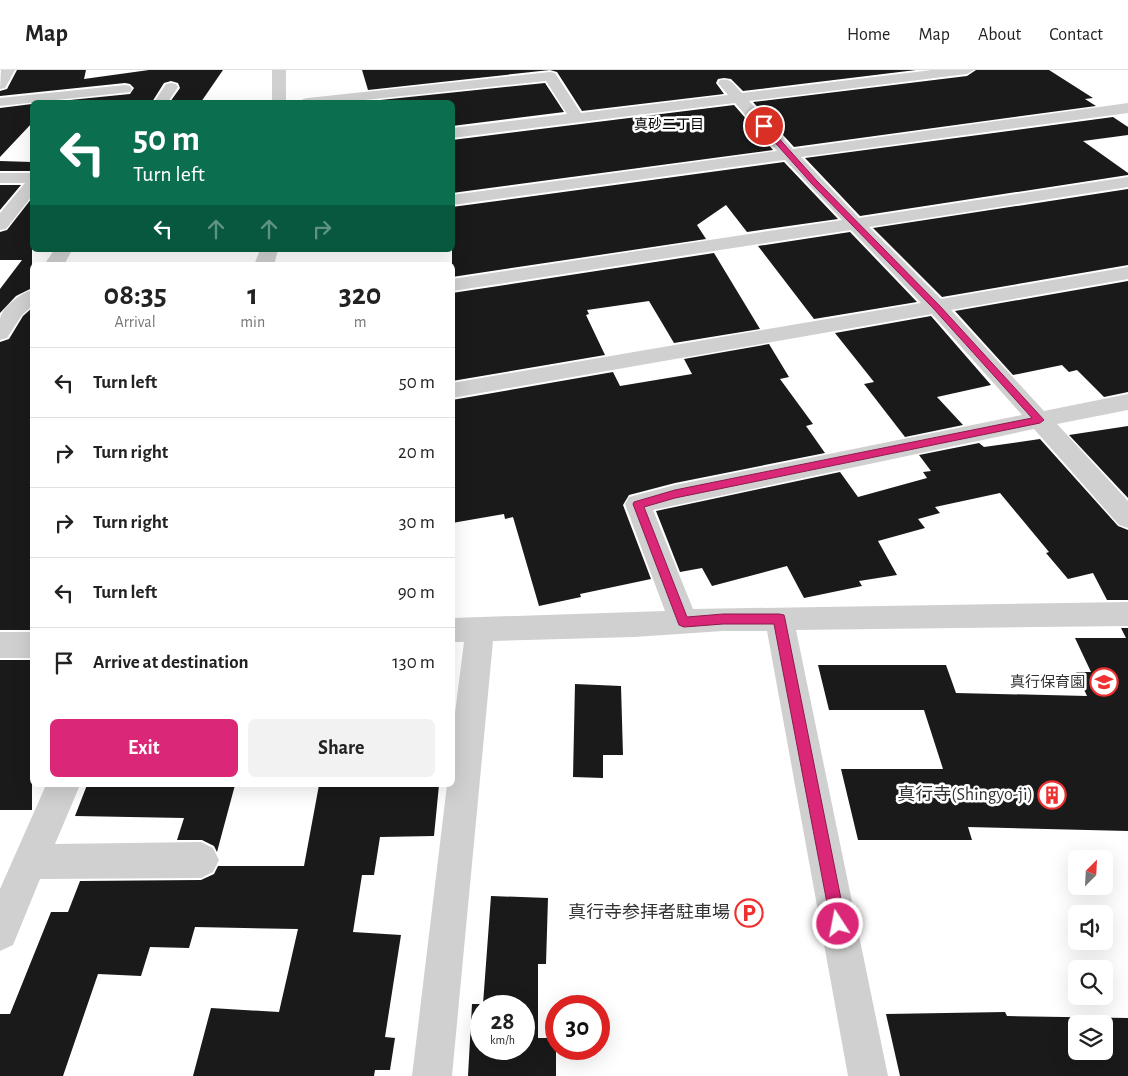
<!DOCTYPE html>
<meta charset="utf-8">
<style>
:root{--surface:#fff;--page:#f2f2f2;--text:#222;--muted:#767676;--line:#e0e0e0;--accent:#db2777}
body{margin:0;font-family:"Alegreya Sans","Noto Sans JP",sans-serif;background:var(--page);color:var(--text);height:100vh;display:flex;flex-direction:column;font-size:19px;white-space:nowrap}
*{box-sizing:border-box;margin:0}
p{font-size:16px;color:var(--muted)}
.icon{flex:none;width:28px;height:28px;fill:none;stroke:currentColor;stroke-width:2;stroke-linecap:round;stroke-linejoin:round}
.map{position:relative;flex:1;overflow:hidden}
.side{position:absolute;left:30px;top:192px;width:425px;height:525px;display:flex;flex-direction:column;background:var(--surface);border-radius:8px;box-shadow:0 5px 20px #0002}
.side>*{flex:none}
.top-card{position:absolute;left:30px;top:30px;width:425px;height:152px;border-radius:8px;box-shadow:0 5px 20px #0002;background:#0b6e4f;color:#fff;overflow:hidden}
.needle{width:32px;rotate:24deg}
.fabs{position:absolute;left:1068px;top:780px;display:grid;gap:10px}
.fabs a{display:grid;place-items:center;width:45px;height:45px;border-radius:8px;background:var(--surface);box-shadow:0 5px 20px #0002;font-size:25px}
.speed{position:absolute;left:470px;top:925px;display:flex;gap:10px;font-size:25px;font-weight:700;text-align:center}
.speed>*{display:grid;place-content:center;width:65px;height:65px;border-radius:50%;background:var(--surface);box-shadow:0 5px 20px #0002;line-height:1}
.speed small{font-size:12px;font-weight:400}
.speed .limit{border:8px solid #d22;background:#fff;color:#111}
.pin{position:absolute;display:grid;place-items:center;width:42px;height:42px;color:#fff;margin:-21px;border:2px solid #fff;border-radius:50%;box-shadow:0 1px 5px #0007}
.me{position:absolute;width:55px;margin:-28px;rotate:349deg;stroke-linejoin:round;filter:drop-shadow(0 0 4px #0008)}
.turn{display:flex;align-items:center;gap:18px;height:105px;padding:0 20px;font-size:22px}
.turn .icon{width:65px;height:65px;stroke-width:2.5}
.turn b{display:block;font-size:35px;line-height:42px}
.lanes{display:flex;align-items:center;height:48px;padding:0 20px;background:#0003;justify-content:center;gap:25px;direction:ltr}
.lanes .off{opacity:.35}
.eta{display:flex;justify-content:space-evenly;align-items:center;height:85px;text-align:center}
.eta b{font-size:30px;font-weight:600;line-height:35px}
.action{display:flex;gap:10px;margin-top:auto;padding:10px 20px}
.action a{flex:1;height:58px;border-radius:8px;background:var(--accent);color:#fff;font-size:20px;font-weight:600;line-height:58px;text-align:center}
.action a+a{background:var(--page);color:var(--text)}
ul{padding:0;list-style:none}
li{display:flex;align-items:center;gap:15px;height:70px;padding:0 20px;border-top:1px solid var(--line)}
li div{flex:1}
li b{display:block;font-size:19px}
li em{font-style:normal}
header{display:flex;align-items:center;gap:30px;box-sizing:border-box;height:70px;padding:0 25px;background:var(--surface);border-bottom:1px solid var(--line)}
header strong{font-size:24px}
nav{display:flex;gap:28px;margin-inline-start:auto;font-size:18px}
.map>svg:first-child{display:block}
.building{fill:#1a1a1a;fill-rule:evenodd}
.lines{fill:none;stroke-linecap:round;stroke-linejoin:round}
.street{fill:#d0d0d0;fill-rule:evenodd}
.route{fill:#db2777;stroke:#8e194d}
.labels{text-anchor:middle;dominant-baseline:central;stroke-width:5;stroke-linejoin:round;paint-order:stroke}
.far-neighbourhood-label{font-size:14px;fill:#000;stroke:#fff}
.poi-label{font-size:15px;fill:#333;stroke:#fff;text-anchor:end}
.near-poi-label{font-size:18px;fill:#333;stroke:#fff;text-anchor:end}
</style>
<header>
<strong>Map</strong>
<nav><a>Home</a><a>Map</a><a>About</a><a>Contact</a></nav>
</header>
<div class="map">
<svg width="1128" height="1006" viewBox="0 0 1128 1006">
<rect width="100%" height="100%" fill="#fff"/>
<path class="building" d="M17 0H86L84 9 149 0H223L201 32H170L180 18 178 13 171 11 164 13 152 32H50L130 24 134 18 130 14 125 13 0 26V21L7 19Z
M362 0H916L743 21 731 9 724 8 718 9 716 13 724 24 582 41 557 2 550 0 368 20Z
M976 0H1049L1093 28 1085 29 1096 36 794 77 753 32 967 6Z
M545 13 564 42 452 56V32L371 31Z
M32 34V53L0 87V38Z
M734 35 773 80 452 123V70Z
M1113 47 1128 57V65L1083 71 1128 103V105L860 146 805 88Z
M0 91 32 92V101H0Z
M784 92 838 149 747 162 726 135 697 155 706 169 452 207V137Z
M0 115H21L0 140Z
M1128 119V195L942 227 873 158Z
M32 128V218L16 226 0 243V219L22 190H0V162L7 160Z
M850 162 917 232 814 249 758 176Z
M714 183 760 259 674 273 649 231 587 240 589 244 586 245 605 285 452 311V223Z
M1128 211V322L1104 327 1077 300 1069 302 1062 295 1013 305 955 241Z
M32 238V560H0V272L9 269 23 246Z
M931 246 991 315 937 327 963 355 905 367 864 314 874 312 835 263Z
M769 274 789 307 780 309 813 354 806 356 825 383 675 413 629 425 623 435 651 509 580 524 581 527 539 536 513 447 505 449 504 444 452 453V330L613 302 620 316 692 304 684 289Z
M1128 356V428L1069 365Z
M1040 369 1118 456 1128 460V530H1107L1093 503 1068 509 1046 483 1049 482 1000 423 935 437 940 443 918 449 925 458 878 471 897 505 859 511 862 516 804 528 787 496 712 516 702 498 680 502 656 441 840 402 858 427 927 408 923 402 931 401 919 385 979 373 984 377Z
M1121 558H1128V761L968 757 972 770H858L841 699H943L924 640H829L818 595H946L956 623 1087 626 1076 602H1091L1075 568H1126Z
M0 590H32V740H0Z
M575 614 621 616 623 685H603V708L573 707Z
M87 715H235L217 782 214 776 202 770H177L184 748 75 746Z
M319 715H439L434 766 380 767 374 805H362L353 862 401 865 385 967 395 968 390 1000H375L374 1006H193L211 938 279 942 298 859 195 857 189 878 150 877 141 906 98 904 63 1006H0V944H10L51 842H68L80 811 201 810 214 804 218 796H304Z
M491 826 548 828 546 894H538V968H556V1006H468L472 934H483ZM481 936H524V979H481Z
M1005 942 1007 946 1128 948V1006H900L886 944ZM1076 954H1104V981H1076Z"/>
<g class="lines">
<path class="street" d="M1 0H15L5 18 0 19Z
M272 0H286V32H272Z
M932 0H974L967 4 749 31 793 79 1128 33V43L801 87 859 148 1128 107V117L869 157 941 229 1128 197V209L951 240 1044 341 1128 324V340L1057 354 1128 431V458L1119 455 1034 359 653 440 693 539 1128 532V556L796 560 888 1006H848L767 561H723L634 567 493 571 452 1006H412L447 715H452V666L464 572H452V548L665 541 625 434 629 427 675 415 1022 345 932 244 452 328V313L921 233 851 160 452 221V209L842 150 785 90 452 135V125L777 81 735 33 452 68V58L567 44 546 11 345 32H301L303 29 308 28 550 2 555 3 581 43 728 25 718 13 720 10C731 7 735 16 742 23Z
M171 13 176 14 178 17 168 32H154L166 14Z
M125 15 130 16 132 19 130 22 0 36V28Z
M0 103H32V126L6 159 0 160V143L25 113H0Z
M54 180H72L64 195H44Z
M260 180H278L274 195H254Z
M32 220V236L22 245 7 268 0 270C0 263 0 256 0 249 2 237 21 223 32 220Z
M0 562H32V588H0Z
M46 715H80L55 774 201 772 213 778 219 790 213 802 201 808 40 809 13 875 0 881V819Z"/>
</g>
<path class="route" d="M762 55H767L817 111 939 235 1044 350 1040 353 675 428 644 437 687 547 723 544H779L784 545 785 549 846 854 844 859 838 861 833 859 831 854 774 554H723L684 557 679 555 633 434 634 432 675 420 1032 348 933 238 812 114 762 58Z"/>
<defs>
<g id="school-ring" transform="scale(1.4375)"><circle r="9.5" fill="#fff" stroke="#ef3030" stroke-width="1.5"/><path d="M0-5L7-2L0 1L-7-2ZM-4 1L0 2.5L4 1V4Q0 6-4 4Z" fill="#ef3030"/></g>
<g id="building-ring" transform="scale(1.4375)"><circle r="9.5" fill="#fff" stroke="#ef3030" stroke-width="1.5"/><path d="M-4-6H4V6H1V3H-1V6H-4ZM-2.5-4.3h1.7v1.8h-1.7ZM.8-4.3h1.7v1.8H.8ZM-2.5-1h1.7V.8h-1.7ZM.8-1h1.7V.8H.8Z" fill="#ef3030"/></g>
<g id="parking-ring" transform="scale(1.4375)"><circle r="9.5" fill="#fff" stroke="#ef3030" stroke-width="1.5"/><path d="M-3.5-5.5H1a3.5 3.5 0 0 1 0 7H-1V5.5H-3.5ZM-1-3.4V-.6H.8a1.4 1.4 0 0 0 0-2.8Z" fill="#ef3030"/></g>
</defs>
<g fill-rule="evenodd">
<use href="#school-ring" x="1104" y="612"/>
<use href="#building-ring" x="1052" y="725"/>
<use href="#parking-ring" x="749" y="843"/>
</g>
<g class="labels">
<g class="far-neighbourhood-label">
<text x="669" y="55">真砂二丁目</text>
</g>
<g class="poi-label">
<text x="1085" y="612">真行保育園</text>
</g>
<g class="near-poi-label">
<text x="1033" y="725">真行寺(Shingyo-ji)</text>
<text x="730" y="843">真行寺参拝者駐車場</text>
</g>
</g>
</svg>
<div class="fabs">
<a><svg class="needle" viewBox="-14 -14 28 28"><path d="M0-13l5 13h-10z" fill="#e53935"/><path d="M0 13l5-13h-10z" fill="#767676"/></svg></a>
<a><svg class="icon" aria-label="sound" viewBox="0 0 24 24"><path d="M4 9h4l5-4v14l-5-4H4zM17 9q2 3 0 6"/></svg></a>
<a><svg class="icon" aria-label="search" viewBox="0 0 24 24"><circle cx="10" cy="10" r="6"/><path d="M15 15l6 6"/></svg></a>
<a><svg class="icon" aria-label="layers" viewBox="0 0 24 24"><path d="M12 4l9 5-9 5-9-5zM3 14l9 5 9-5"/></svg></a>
</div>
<div class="speed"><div>28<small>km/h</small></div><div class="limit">30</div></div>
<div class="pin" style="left:764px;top:56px;background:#d93025"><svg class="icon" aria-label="arrive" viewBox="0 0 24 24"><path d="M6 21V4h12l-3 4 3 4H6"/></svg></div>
<svg class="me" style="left:838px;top:854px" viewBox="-20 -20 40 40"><circle r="17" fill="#db2777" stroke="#fff" stroke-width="3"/><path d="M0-11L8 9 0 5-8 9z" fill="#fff"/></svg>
<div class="top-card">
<div class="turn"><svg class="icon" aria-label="left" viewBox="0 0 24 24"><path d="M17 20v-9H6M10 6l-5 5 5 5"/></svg><div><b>50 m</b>Turn left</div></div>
<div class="lanes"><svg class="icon" aria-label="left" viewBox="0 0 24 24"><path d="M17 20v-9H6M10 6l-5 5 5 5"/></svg><svg class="icon off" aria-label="ahead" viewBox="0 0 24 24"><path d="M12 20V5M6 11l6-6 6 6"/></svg><svg class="icon off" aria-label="ahead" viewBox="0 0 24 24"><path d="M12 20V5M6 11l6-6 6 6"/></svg><svg class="icon off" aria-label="right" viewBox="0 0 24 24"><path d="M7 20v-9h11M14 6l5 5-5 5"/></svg></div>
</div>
<section class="side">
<div class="eta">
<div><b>08:35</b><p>Arrival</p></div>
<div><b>1</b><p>min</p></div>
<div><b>320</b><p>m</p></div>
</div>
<ul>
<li><svg class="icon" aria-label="left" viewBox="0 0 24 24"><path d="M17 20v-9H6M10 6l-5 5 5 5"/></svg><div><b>Turn left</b></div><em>50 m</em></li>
<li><svg class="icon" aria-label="right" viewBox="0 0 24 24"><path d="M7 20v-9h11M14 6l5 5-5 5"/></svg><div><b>Turn right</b></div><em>20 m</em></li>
<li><svg class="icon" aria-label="right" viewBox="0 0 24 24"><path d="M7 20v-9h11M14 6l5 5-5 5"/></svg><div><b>Turn right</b></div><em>30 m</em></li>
<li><svg class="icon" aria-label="left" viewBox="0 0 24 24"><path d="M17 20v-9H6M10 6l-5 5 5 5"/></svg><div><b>Turn left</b></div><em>90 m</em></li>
<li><svg class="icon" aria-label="arrive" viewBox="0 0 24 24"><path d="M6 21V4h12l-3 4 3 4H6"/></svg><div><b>Arrive at destination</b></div><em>130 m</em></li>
</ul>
<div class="action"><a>Exit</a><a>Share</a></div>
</section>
</div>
